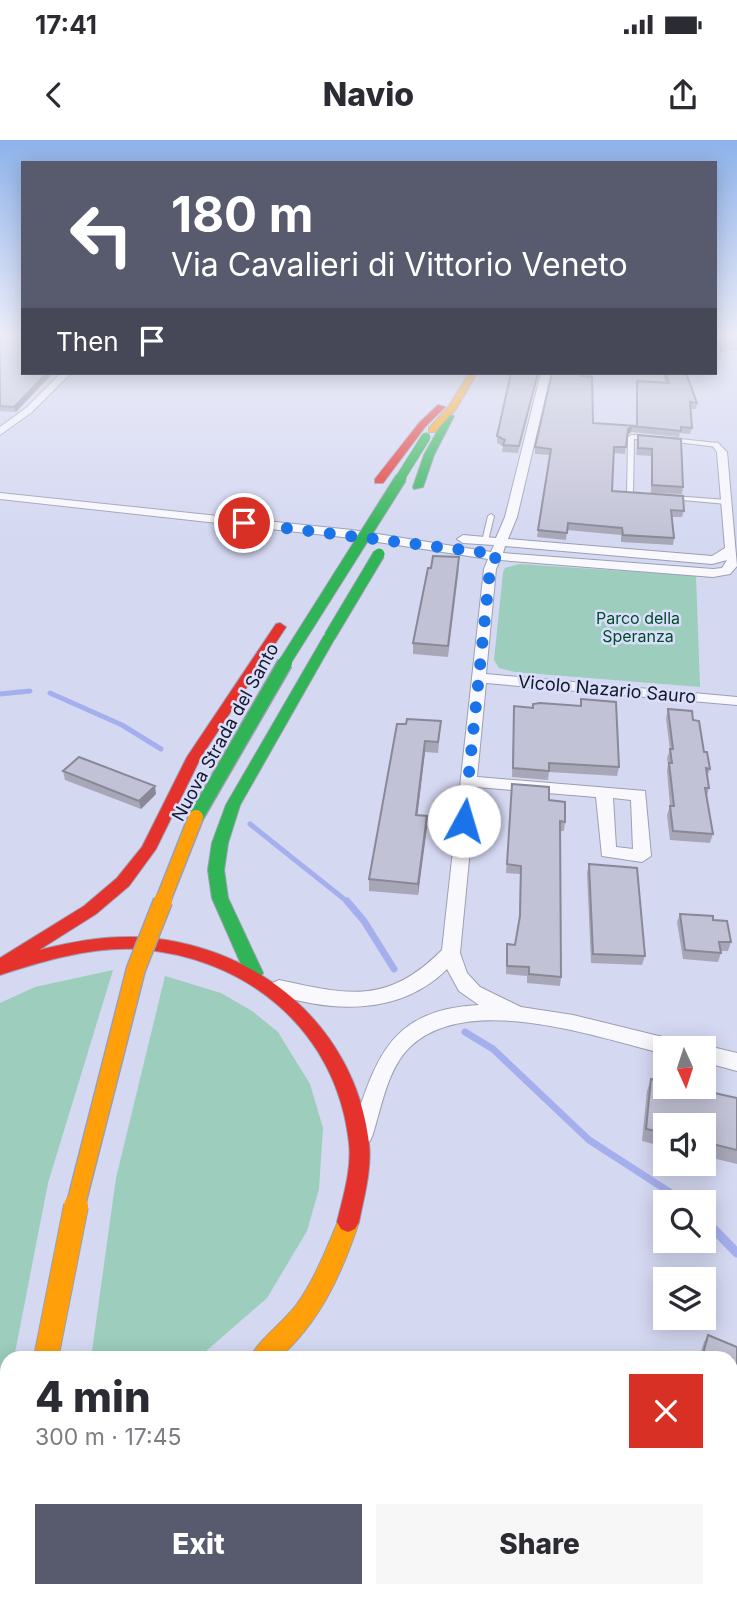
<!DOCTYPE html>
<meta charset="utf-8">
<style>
:root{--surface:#fff;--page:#f7f7f7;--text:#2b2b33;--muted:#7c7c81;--accent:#585b6e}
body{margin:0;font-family:Inter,sans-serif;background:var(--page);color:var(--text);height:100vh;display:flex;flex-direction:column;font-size:26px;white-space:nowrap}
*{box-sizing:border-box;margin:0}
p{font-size:23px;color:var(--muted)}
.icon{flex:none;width:38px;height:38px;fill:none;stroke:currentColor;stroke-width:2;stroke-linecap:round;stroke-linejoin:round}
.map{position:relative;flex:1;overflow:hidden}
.side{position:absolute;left:0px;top:1211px;width:738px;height:247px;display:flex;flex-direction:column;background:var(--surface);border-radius:21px 21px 0 0;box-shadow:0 4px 18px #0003}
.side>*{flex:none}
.guide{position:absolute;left:21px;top:21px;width:696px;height:214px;border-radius:0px;box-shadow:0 4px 18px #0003;background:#585b6e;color:#fff;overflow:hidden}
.needle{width:46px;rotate:177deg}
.fabs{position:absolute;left:653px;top:896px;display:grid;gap:14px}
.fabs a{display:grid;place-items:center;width:63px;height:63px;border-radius:0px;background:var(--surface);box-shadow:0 4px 18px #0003;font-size:35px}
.pin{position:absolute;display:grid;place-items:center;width:60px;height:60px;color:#fff;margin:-30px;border:4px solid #fff;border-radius:50%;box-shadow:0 2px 7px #0007}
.me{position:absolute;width:77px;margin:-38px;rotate:6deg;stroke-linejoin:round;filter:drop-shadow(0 0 5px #0008)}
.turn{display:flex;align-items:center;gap:24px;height:147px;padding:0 35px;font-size:32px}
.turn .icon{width:91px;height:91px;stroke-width:2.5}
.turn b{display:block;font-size:49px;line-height:60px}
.then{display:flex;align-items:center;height:66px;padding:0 35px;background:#0003;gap:14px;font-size:26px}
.round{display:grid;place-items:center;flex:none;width:74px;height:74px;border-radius:0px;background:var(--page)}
.overview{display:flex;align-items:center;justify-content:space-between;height:119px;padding:0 35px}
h1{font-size:42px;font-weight:800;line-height:52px}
.action{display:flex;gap:14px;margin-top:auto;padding:14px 35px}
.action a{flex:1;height:80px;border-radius:0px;background:var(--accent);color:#fff;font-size:28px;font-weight:800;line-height:80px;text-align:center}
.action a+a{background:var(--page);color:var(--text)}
.status{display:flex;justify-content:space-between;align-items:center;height:49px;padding:0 35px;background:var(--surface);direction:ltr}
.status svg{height:19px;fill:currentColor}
header{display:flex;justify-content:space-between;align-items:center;height:91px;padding:0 35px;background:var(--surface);font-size:32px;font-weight:800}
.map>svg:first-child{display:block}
.green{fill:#9ccdbd}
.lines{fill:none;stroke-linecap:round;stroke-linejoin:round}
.stream-far2{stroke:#a6afee;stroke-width:5}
.stream-far1{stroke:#a6afee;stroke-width:7}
.stream{stroke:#a6afee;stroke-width:9}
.lane-casing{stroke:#9c9fb2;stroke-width:2}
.street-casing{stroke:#9c9fb2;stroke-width:2}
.fast-casing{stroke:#9c9fb2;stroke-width:2}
.slow-casing{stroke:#9c9fb2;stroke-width:2}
.jam-casing{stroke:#9c9fb2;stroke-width:2}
.lane{fill:#f9f9fd;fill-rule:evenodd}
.street{fill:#f9f9fd;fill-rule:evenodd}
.fast{fill:#30b455;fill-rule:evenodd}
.slow{fill:#ff9f0a;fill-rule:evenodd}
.jam{fill:#e5322d;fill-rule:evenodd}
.fast-bridge-far2-casing{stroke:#9c9fb2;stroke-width:10;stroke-linecap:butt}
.fast-bridge-far1-casing{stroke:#9c9fb2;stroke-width:13;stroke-linecap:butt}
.fast-bridge-casing{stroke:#9c9fb2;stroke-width:17;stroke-linecap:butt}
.slow-bridge-far2-casing{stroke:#9c9fb2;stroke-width:17;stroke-linecap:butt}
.slow-bridge-far1-casing{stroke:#9c9fb2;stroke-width:21;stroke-linecap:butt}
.slow-bridge-casing{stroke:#9c9fb2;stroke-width:26;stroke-linecap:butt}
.fast-bridge-far2{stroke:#30b455;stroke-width:9}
.fast-bridge-far1{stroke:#30b455;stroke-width:11}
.fast-bridge{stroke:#30b455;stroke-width:14}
.slow-bridge-far2{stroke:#ff9f0a;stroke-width:14}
.slow-bridge-far1{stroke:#ff9f0a;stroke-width:18}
.slow-bridge{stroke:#ff9f0a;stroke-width:24}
.wall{fill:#a7a7b8}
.shaded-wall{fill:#888896}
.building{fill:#c2c2d6;stroke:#888896;stroke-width:2}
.route{stroke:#1a73e8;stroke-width:12;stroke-dasharray:0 21.6}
.labels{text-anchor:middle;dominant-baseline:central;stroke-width:5;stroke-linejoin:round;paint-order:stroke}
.far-park-label{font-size:16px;fill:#004b2a;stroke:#d9defa}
.street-label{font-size:18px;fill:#151727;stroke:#d9defa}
</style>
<div class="status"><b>17:41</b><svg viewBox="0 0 49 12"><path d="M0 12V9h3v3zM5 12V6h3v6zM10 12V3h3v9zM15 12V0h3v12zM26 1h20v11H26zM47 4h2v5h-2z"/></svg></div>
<header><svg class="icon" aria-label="back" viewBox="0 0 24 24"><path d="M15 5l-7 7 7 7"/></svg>Navio<svg class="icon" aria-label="share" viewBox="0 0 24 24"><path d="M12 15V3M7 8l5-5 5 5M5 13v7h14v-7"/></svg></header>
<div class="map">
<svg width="737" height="1457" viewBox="0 0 737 1457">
<rect width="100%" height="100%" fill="#d4d8f1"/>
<path class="green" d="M520 424 696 436 700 547 515 532 499 528 494 520 503 433 505 428Z
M113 830 48 1043 14 1218H7L4 1266 0 1265V863L35 847Z
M165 836 221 853 252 871 278 892 310 944 323 988 319 1049 307 1091 267 1158 198 1218H91L116 1038Z"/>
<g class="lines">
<path class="stream-far2" d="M50 553 122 585 161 609
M0 554 30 551
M250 684 349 763"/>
<path class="stream-far1" d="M347 761 364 781 394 829
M465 892 493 909 589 1000 685 1062"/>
<path class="stream" d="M704 1079 737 1113"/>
<g class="lane-casing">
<path id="lane" d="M588 233H592V234L588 235Z
M631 295 647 296 650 298 647 300 634 299 633 353 640 354 641 355C638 358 630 358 627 355L628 297Z
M671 298 717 303 720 305 717 307 669 301V299Z
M673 356 727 360 730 362 727 364 671 359V357Z
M491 374 494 376 488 401 483 402 482 401 488 376Z"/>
</g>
<g class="street-casing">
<path id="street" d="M61 233H71L32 272 0 295V287L26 268Z
M541 233H551L517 377 508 399 712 416 725 408 717 312 712 305 717 302 727 312 737 426 730 434 713 437 500 420 496 429 486 534 737 557V565L486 543 477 637 645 651 651 716 642 722 602 716 596 657 476 647 460 813 467 833 480 847 521 867 573 875 675 900 682 902 685 908H665V914C596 897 470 852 411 906 388 927 382 965 373 994L370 1001 362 1004 354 1001 351 994C376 919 388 870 479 865L459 851 447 829C400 876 331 873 272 853L269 848 272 843 279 840C349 855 387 865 442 810L484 429 488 419 352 398 0 359V353L352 390 491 412 494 405 463 403 457 399 463 395 496 398 505 377ZM505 406 712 424 727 420 722 428 713 429 503 413ZM613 658 631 660 633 709 616 707Z
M704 905 737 913V931L704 922V908H697Z"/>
</g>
<g class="fast-casing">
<path id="fast" d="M447 274 454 276 434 315 423 347 414 349 413 347 424 315Z
M330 492 336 496 240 665 228 703 224 730 228 758 263 833 260 838 254 840 248 838 245 833 212 758 208 730 212 703 226 665 324 496Z
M0 1307H7V1331H0Z
M7 1443V1451H30L29 1457H3Z"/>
</g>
<g class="slow-casing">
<path id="slow" d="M469 233H477L456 269 435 292H429V288L449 266Z
M348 1072 355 1075 359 1082C342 1133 320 1182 279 1218H250C258 1200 284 1182 297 1164 317 1136 327 1106 341 1075Z"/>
</g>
<g class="jam-casing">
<path id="jam" d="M438 265 445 267 425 287 383 343H375V339L419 283Z
M280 483 286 487 201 617 156 709 129 746 96 774 39 810C70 802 102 796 134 797 252 801 355 883 369 1003 372 1029 364 1057 359 1082L355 1089 348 1092 341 1089 337 1082C343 1057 352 1029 349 1003 337 890 246 816 136 809 90 807 43 821 0 835V818L84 766 117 738 142 707 187 617 276 484Z
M98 1451H125L123 1457H96Z"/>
</g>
<use href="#lane" class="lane"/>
<use href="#street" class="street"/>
<use href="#fast" class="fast"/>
<use href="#slow" class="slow"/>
<use href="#jam" class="jam"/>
<g class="fast-bridge-far2-casing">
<path id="fast-bridge-far2" d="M399 340 426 297"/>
</g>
<g class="fast-bridge-far1-casing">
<path id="fast-bridge-far1" d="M330 496 379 414
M283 525 401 338"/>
</g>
<g class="fast-bridge-casing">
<path id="fast-bridge" d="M196 677 285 523"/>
</g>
<g class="slow-bridge-far2-casing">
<path id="slow-bridge-far2" d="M162 763 196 677"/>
</g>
<g class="slow-bridge-far1-casing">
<path id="slow-bridge-far1" d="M75 1068 136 829 163 761"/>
</g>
<g class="slow-bridge-casing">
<path id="slow-bridge" d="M46 1218 76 1066"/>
</g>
<use href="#fast-bridge-far2" class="fast-bridge-far2"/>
<use href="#fast-bridge-far1" class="fast-bridge-far1"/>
<use href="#fast-bridge" class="fast-bridge"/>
<use href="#slow-bridge-far2" class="slow-bridge-far2"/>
<use href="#slow-bridge-far1" class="slow-bridge-far1"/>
<use href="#slow-bridge" class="slow-bridge"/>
</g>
<path class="wall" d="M0 194 16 272 0 271Z
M716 194H737V211L721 210 720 219H716Z
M538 233 518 313 502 312 503 306 497 303V296Z
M662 233H686L697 263 696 269H690L692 288 690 294 680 293 679 297 631 292 627 294 625 314 614 313 612 351 684 371 682 377H672L674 398 673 405 621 402V395L567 390 566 400 537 397 550 315 535 314V307L581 236 593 283 636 286 637 241 666 243Z
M638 295 681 299 683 347 682 354 651 353V316L636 315Z
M459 428 448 517 413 514V503Z
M581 559 619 627 617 636 549 632 548 640 512 637 514 566 532 567 580 566Z
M668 569 693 580 710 629 707 637 709 648 707 656 713 694 710 703 670 700 667 675 670 666 667 631 668 624 667 618 670 610 666 578Z
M406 584 440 593 438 613 425 612 417 675 427 676 418 755 369 751V739Z
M63 631 156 654 141 669 65 640Z
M512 644 549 660 565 682 564 691H560L561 837 560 846 527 843V836L506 834 507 804 515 805 519 784 520 734 506 733Z
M589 724 645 816 642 825 591 823 587 733Z
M680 774 713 780 731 802 728 811H721V813L718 822 683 819 677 782Z
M651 939 737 958V1024L704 1016V985H665V1007L642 1001 647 951Z
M708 1195 737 1207V1278L732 1275V1218H699L704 1202Z
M381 1451H420L418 1457H391Z"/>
<path class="shaded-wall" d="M47 233H53L16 272 14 267Z
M632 286 631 292 627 295 628 289Z
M425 601V612L416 687V675Z
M155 646 156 654 141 669 139 661Z
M427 676V688L418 755V744Z"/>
<path class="building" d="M0 194H23V233H47L14 267 0 266Z
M716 194H737V202L716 201 722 211H716Z
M511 233H538L519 306 503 305 505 300 497 296Z
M552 233H581L580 236 592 237 593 283 637 286V241L669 243 665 233H686L697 263 690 262 692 288 681 287V291L632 286 628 289 626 307H614L612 351 683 356 684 371 671 370 674 398 623 395 622 388 568 383 567 393 538 390 551 309 535 307Z
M638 295 681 299 683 347 652 345V309L638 308Z
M433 416 459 417 448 506 413 503 428 428H431Z
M581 559 616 562 619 627 549 623V631L513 628 514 566 533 568V564L540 563 581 566Z
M668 569 692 571 693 580 699 581 704 612H707L710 629 706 628 709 648H705L713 694 673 691 670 666H674L669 623H672L670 609H673Z
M407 579 441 581 438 602 425 601 416 675 427 676 418 744 369 739 397 584H406Z
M79 617 155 646 139 661 63 631Z
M512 644 549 647V660L565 662V682L560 681 561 837 529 834V827L507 826V804L515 805 520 776 521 726 507 724Z
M589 724 637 728 645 816 593 814Z
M680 774 713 776V780L727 781 731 802H719L721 813 685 810Z
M651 939 665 942V947H687L737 958V1010L704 1002V985H665V993L646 989Z
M708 1195 737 1207V1269L732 1267V1218H702Z
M392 1451H419L416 1457H402Z"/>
<linearGradient id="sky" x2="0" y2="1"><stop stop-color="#8db2ea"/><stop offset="0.49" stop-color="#ecedf9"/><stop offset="1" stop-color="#ecedf9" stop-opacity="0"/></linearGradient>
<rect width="737" height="398" fill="url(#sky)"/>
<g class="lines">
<path class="route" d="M244 383 497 414 490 429 464 681"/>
</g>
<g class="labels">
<g class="far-park-label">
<text x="638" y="478">Parco della<tspan x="638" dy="18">Speranza</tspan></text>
</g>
<g class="street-label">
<text transform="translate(607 549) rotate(5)">Vicolo Nazario Sauro</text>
<text transform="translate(225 592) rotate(-61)">Nuova Strada del Santo</text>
</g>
</g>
</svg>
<div class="fabs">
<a><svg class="needle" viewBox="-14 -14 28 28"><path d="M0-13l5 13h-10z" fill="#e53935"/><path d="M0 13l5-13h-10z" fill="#7c7c81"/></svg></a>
<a><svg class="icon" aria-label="sound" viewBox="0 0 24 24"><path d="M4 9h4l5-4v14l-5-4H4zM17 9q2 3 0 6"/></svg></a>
<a><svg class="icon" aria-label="search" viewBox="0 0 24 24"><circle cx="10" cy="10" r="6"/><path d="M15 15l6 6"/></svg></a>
<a><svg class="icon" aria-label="layers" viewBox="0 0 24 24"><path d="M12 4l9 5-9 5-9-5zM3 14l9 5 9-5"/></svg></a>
</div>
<div class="pin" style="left:244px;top:383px;background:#d93025"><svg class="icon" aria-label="arrive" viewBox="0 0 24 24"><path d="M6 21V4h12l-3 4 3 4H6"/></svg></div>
<svg class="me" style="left:464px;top:681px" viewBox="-20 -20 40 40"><circle r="19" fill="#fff"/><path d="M0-13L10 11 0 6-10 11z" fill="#1a73e8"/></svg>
<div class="guide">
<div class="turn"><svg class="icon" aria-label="left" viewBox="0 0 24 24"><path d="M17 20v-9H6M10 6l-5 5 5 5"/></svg><div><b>180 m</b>Via Cavalieri di Vittorio Veneto</div></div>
<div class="then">Then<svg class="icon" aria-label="arrive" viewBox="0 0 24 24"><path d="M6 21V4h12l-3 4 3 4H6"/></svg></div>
</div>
<section class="side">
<div class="overview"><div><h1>4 min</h1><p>300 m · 17:45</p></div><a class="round" style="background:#d93025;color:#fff"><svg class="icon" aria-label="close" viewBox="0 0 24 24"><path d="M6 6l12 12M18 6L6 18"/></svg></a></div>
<div class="action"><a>Exit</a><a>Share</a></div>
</section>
</div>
